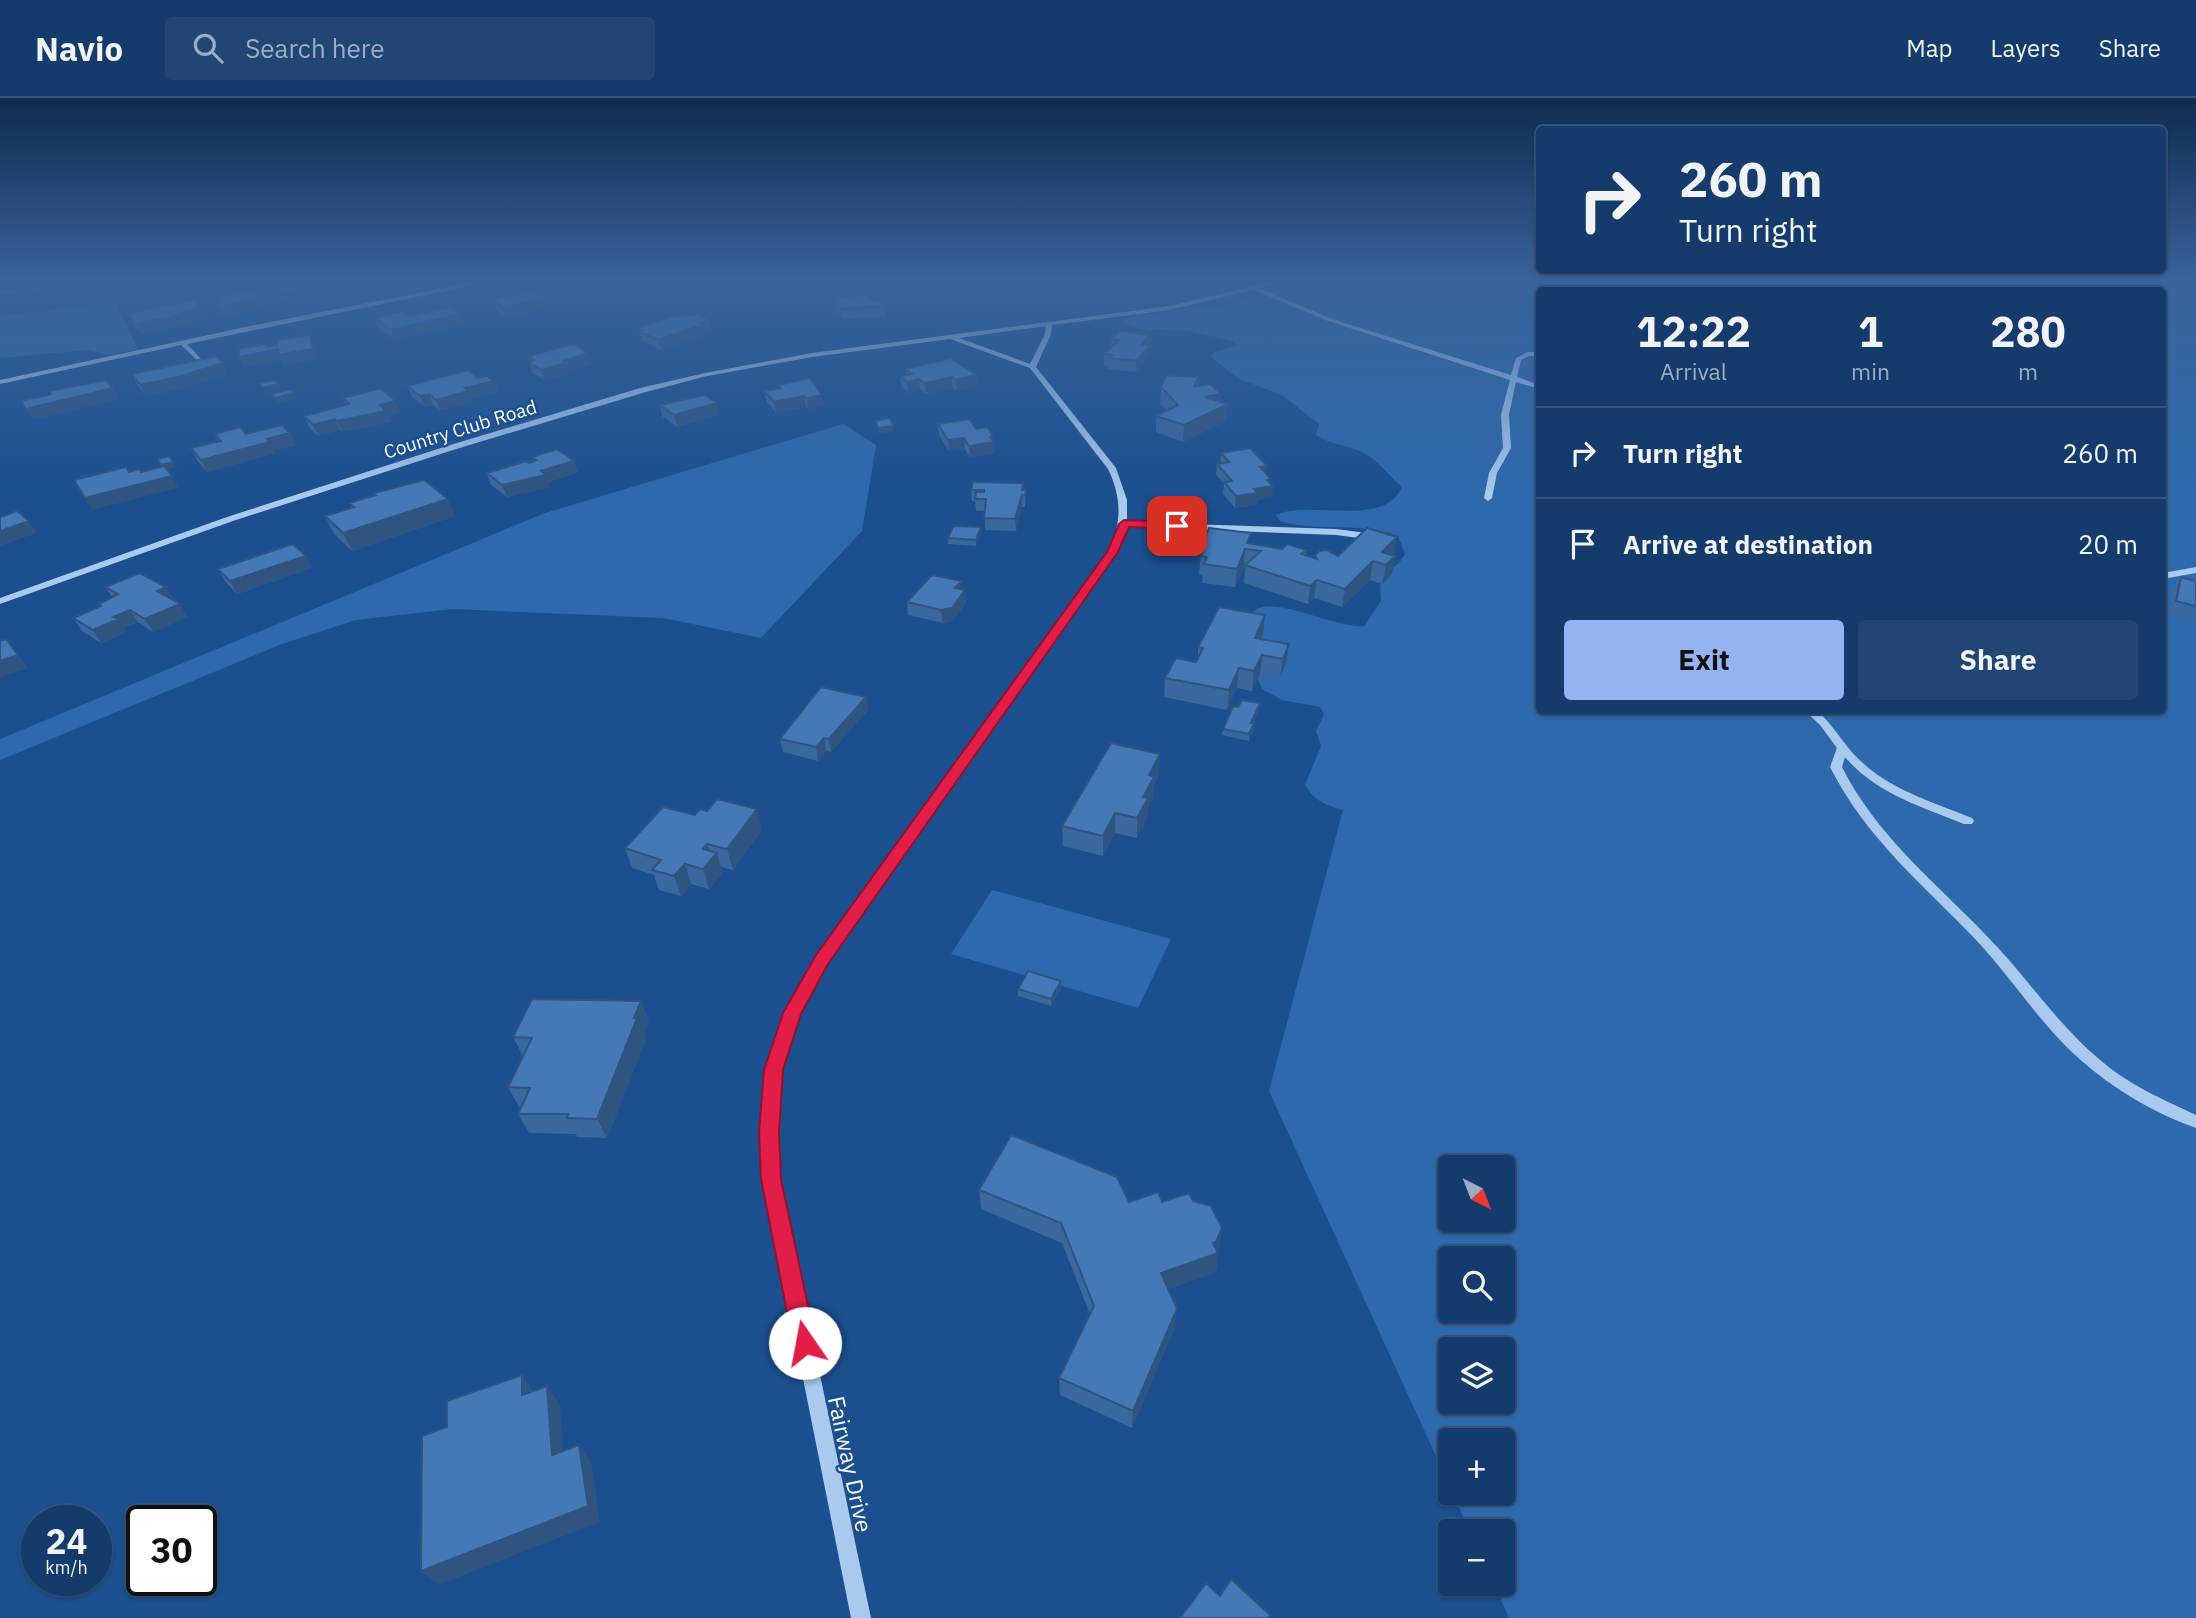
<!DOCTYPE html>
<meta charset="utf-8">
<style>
:root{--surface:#143b6b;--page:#214673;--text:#f1f3f6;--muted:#9dadc1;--line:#33557e;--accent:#95b2f1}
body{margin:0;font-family:"IBM Plex Sans",sans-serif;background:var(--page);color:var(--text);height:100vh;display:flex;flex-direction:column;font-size:26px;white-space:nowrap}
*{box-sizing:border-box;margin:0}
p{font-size:23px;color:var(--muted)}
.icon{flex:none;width:38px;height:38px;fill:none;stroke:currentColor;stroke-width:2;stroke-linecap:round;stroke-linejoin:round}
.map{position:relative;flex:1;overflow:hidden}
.sheet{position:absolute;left:1536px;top:189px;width:630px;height:427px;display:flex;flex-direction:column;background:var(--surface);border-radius:7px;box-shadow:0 2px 5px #0004,0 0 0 2px var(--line)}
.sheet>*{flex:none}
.guide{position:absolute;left:1536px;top:28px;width:630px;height:147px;border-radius:7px;box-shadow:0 2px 5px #0004,0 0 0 2px var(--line);background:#143b6b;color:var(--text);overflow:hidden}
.needle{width:46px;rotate:138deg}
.buttons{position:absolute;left:1438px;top:1057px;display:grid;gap:14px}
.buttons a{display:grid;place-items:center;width:77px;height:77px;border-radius:7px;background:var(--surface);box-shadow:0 2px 5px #0004,0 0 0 2px var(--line);font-size:35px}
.speed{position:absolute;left:21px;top:1407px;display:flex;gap:14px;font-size:35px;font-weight:700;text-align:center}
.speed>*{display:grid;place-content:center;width:91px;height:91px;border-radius:50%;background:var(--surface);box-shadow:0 2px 5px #0004,0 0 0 2px var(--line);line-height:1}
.speed small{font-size:18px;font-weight:400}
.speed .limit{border:4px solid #111;border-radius:10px;background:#fff;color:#111}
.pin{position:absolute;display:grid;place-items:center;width:60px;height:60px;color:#fff;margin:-30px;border-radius:14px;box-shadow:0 4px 10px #0006}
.me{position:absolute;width:77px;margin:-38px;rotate:348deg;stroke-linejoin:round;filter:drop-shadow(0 0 5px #0008)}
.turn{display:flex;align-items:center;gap:24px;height:147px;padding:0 28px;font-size:32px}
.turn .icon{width:91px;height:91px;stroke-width:2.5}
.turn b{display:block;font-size:49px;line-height:60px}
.eta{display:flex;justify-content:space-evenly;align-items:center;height:119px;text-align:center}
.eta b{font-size:42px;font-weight:800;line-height:49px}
.primary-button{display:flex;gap:14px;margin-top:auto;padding:14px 28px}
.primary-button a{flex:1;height:80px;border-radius:7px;background:var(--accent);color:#111;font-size:28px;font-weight:800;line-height:80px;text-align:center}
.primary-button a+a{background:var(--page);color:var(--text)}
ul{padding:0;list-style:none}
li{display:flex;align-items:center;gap:21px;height:91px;padding:0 28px;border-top:2px solid var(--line)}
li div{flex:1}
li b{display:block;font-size:26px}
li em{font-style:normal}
header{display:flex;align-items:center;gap:42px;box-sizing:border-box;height:98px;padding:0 35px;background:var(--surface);border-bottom:2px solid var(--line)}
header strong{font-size:33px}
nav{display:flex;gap:38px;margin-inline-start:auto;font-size:24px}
.search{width:490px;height:63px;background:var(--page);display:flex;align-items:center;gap:18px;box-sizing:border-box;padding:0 24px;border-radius:7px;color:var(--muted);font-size:26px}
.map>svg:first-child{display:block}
.green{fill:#2e69ad;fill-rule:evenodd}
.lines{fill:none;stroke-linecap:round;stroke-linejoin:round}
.minor{fill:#a9c9ee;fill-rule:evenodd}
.wall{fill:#3a679d}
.shaded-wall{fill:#305480}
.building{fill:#4478b7;stroke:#305480;stroke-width:2}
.route{fill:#e11d48;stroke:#92132f;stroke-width:2}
.labels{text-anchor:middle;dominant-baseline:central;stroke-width:5;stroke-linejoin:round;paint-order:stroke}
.far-street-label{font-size:19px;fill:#fff;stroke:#1b4f8f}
.street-label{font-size:23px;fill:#fff;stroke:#1b4f8f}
</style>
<header>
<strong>Navio</strong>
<div class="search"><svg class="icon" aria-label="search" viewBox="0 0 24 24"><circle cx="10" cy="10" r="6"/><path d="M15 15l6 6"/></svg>Search here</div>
<nav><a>Map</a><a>Layers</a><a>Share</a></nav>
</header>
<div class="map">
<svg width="2196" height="1520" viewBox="0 0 2196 1520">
<rect width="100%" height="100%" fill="#1b4f8f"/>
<path class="green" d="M1301 185H2196V1520H1509L1494 1486H1503V1433H1470L1452 1395H1503V1342H1451V1391L1269 993 1343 712C1325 707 1315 703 1305 687L1321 648 1316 633 1324 616 1320 609 1282 602 1262 591 1257 579 1252 515C1270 494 1334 531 1364 528L1381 503 1380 488 1388 472 1399 465 1405 456 1398 438C1359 423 1318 435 1280 423L1276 417C1310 401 1384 431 1402 389 1388 378 1381 364 1364 355 1349 347 1331 347 1316 337L1319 326 1282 297 1239 281 1211 259 1214 254 1237 248 1232 243 1187 233 1141 231 1122 224V221L1126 220 1204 207 1222 208ZM1540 192H2163V612H1540ZM1451 1069H1503V1122H1451ZM1451 1160H1503V1213H1451ZM1451 1251H1503V1304H1451Z
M115 204 138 251 110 257 88 252 0 260V218Z
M843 326 876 347 862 433 761 540 663 520 452 511 356 522 282 546 0 662V641L545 415Z
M992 792 1171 841 1138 910 951 856Z"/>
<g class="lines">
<path class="minor" d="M469 185H484L187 246 209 269 210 270 207 272 181 247 0 286V282L250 228Z
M1265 185H1277L1259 190 1332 221 1511 277 1516 260 1528 254H1540V258H1529L1521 262 1517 279 1540 287V291L1516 284 1509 317 1511 350 1497 375 1492 400 1488 403 1484 400 1489 375 1503 350 1501 317 1510 282 1328 223 1253 192 1170 212 1052 227 1051 236 1036 269 1116 370 1127 402V424L1336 431 1374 436 1378 439 1374 442 1336 437 1126 429 1116 454 827 866C814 888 801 910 792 934 774 981 776 1032 779 1081L871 1520H851L763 1081C761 1032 760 982 777 936 787 908 802 883 817 858L1108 454C1122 425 1122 400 1108 371L1030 270 950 241 812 259 707 278 646 294 453 352 233 423 0 506V500L227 419 447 348 640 290 705 275 812 255 1170 208ZM1046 228 1045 236 1030 266 959 240Z
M2196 469V475L2163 481V475Z
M1804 612H1816L1821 616C1836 631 1847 652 1864 666 1894 693 1935 705 1972 720L1974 723 1972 726H1964C1922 709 1875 695 1845 659L1842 669C1877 738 1931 780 1984 835 2024 875 2055 924 2099 961 2127 986 2162 1001 2196 1017V1030C2147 1013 2094 979 2059 941 2030 910 2006 874 1977 843 1922 785 1867 742 1830 669L1837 650 1820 627Z"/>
</g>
<path class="wall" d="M574 185H626L628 190 583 198 576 193Z
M656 185H686L665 190Z
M283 186 330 193 316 197 317 199 288 206 280 200 276 190 284 188Z
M216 198 266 208 226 219 221 213 216 204 219 203Z
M834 200 873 203 885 208 886 218 843 221 835 210Z
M493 201 546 209 506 219 496 211Z
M201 209 206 219 175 229 142 236 135 228 130 218Z
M409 218 464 226 395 242 378 230 374 220Z
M709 222 711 232 704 234V237L661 252 642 243 639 233H641L640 230Z
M1111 241 1151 247V257L1136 274 1109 271V268L1104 267V256L1111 250Z
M588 255 591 266 569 273V276L544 282 532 274 528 258Z
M906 271 976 277 977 288 957 293 952 290 926 296 920 292 908 295 901 289 900 278 907 277Z
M132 276H228L183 290 146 298 137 287Z
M1198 279V288L1220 303 1227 322 1183 344 1156 334V318L1167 312 1160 306 1161 289Z
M478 280 494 283 498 293 471 301 472 304 440 312 433 307 425 309 412 299 407 288Z
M778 287 822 297 824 307 808 311 806 309 776 315 767 304 764 293 778 290Z
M343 300 400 314 388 317 390 324 342 334 340 332 318 338 309 329 304 318 346 307Z
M660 307 720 316 677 329 662 318Z
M938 326 976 331 993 343 995 355 970 359 965 351 949 353 939 337Z
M290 335 296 347 274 352 275 355 207 374 197 362 191 350 218 343 215 336Z
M1221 355 1266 375 1271 381 1272 399 1257 402 1256 407 1235 410 1223 396 1224 386 1216 377 1217 366 1220 365Z
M532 359 574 363 578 374 548 384 550 389 507 399 491 387 487 375 533 363Z
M971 392H1026L1025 409H1022L1016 433 985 432V413H976L975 403H972Z
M374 395 455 418 352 453 334 436 325 418 352 410 349 405 375 397Z
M981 435 976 448 948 446V440Z
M1202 445 1250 446 1282 451 1307 452 1306 458 1315 461V457L1338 458 1394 457 1392 476 1382 486 1370 482 1342 509 1314 500 1308 506 1244 485 1245 469H1244L1235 489 1202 485 1203 477 1199 476Z
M312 470 237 496 225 483 218 471Z
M2181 479 2196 483V523L2167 515 2172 491Z
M962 483 963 492H965L966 505 953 522 943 525 908 517 907 504Z
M105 489H166L173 502 187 519 153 534 138 524 123 530 126 534 101 545 82 533 73 520 101 508 99 506 112 499Z
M1263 536 1261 541 1289 546 1286 565 1280 580 1260 576 1252 593 1237 590 1227 612 1164 599 1165 580 1196 564 1198 560V549Z
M866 599 868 612 831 654 826 653 818 663 783 654 780 641Z
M1260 605 1259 612 1253 625H1254L1253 632 1249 643 1222 637 1223 631 1238 609Z
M1159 676 1154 686V699L1148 710 1147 720 1137 740 1115 735 1103 758 1063 748 1062 728Z
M695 717 762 731 733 772 721 769 723 775 709 791 691 786 681 798 659 792 654 777 632 770 625 750Z
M1061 890 1051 908 1018 898V891Z
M649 923 644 936 646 941 607 1040 577 1039 576 1036 529 1035 518 1016 521 1009H519L508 989 523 958 513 939Z
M979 1092 1129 1104 1193 1103 1219 1149 1218 1153 1216 1174 1168 1191 1175 1229 1132 1330 1060 1297 1059 1280 1090 1216 1062 1145 981 1111Z"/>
<path class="shaded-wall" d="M73 185H77L78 187 73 195 31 199 28 194Z
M110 185H127L126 189 86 193 83 188Z
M133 185H166L135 189Z
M235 185H252L236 188Z
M318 185H327L330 193 316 197 317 199 288 206 283 196Z
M353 185H384L385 188 355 192Z
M598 185H626L628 190 583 198 580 188Z
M664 185H686L665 190Z
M21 189 24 194 17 202 0 203V198Z
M262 198 266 208 226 219 221 209Z
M543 200 546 209 506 219 502 209Z
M201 209 206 219 175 229 142 236 136 226Z
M461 216 464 226 395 242 391 232Z
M709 222 711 232 704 234V237L661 252 658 242 699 225Z
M310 237 315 247 317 262 283 267 281 262 244 270 239 259 266 249 265 246 269 253Z
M1149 237V247L1142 246Z
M1151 247V257L1136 274V263Z
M588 255 591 266 569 273V276L544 282 541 272Z
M223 265 228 276 183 290 146 298 140 287Z
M976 277 977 288 957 293 956 282Z
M952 279V290L926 296 925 285Z
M919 281 920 292 908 295 907 284Z
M494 283 498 293 471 301 472 304 440 312 436 302 465 290Z
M278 286 281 292 265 295 262 290Z
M113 290 119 301 33 322 26 311Z
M295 295 297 300 278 305 275 300Z
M429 296 433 307 425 309 420 298Z
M1221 296 1220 310 1228 306 1227 322 1183 344 1184 327 1205 299Z
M822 297 824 307 808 311 807 300Z
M804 298 806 309 776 315 774 304Z
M395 303 400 314 388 317 390 324 342 334 337 323 380 307Z
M717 305 720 316 677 329 674 317Z
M335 321 340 332 318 338 313 327Z
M894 328 895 333 879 336 878 330Z
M290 335 296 347 274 352 275 355 207 374 201 362 267 341Z
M993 338 995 355 970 359 969 348Z
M964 340 965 351 949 353 948 342Z
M574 363 578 374 548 384 550 389 507 399 502 387Z
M174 364 177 369 164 373 161 367Z
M1267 368 1266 379 1260 369Z
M172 378 178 390 92 412 85 400Z
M1271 381V388H1273L1272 399 1257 402 1256 407 1235 410 1236 398 1254 391 1267 382Z
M1022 397V409L1016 433 1015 421Z
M448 401 455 418 352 453 343 435Z
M29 423 37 435 0 448V433Z
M981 429V435L976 448V442Z
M1397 439 1394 457 1382 454Z
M1245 451 1244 469 1235 489 1237 471Z
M306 458 312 470 237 496 230 483Z
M1395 458 1392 476 1382 486 1386 467Z
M1373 463 1370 482 1342 509 1345 491Z
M1317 482 1314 500 1308 506 1310 488Z
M962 483 963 494 965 492 966 505 953 522 943 525 941 512 955 490Z
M166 489 173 502 157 493Z
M180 506 187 519 153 534 145 521Z
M130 512 138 524 123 530 126 534 101 545 93 532 113 519Z
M1265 517 1263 536 1253 559 1255 540Z
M1289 546 1286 565 1280 580 1283 561Z
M18 557 28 570 0 580V563Z
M1262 557 1260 576 1252 593 1254 573Z
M1239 570 1237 590 1227 612 1229 592Z
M866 599 868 612 831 654 829 641Z
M1260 605 1259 612 1250 631 1251 625Z
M1254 625 1253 632 1249 643V636Z
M824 640 826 653 818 663 816 649Z
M1160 656 1159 676 1154 686V699L1148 710 1147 720 1137 740V720L1149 677Z
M757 711 762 731 733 772 727 751Z
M1115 715V735L1103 758V738Z
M707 746 712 761 717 755 723 775 709 791 703 771V751Z
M685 766 691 786 681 798 674 778Z
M1061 883V890L1051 908V901Z
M641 903 649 923 644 936 646 941 607 1040 597 1021Z
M1222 1130 1219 1149 1217 1155H1218L1216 1174 1160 1194 1161 1175 1213 1145Z
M1177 1211 1175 1229 1132 1330 1133 1313Z
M522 1277 535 1295 522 1297Z
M547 1288 560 1306 565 1374 552 1357Z
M579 1347 591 1364 600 1424 438 1487 421 1473Z"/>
<path class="building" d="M49 185H73L70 190 28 194 34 187Z
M85 185H110L83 188Z
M318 185 311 187 313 189 283 196 276 190 286 188 283 185Z
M576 185H598L580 188Z
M21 189 14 197 0 198V191Z
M253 191 262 198 221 209 216 204 221 203 216 198Z
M535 192 543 200 502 209 493 201Z
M867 196 873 203 880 202 885 208 841 211 834 200Z
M194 202 201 209 170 219 136 226 130 218V215Z
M452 209 461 216 391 232 374 220 403 213 409 218Z
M699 217 709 222 699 225 702 227 658 242 639 233 644 232 640 230 674 218Z
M1119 233 1149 237 1142 246 1151 247 1136 263 1109 260 1112 257 1104 256 1119 242 1111 241Z
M310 237 313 251 279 257 278 251 239 259V251L265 246 266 249 278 247V242Z
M574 246 588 255 564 263 566 265 541 272 529 264 534 262 528 258Z
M217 258 223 265 178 279 140 287 132 276Z
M951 260 976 277 956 282 952 279 925 285 919 281 907 284 900 278 912 276 906 271Z
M468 272 478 280 487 278 494 283 465 290 468 293 436 302 429 296 420 298 407 288Z
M1166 277 1198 279 1195 288 1210 286 1221 296 1205 299 1228 306 1184 327 1156 318 1178 307 1161 289Z
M810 280 822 297 807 300 804 298 774 304 764 293 780 290 778 287Z
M106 282 113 290 26 311 21 303 51 296 49 293Z
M275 282 278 286 262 290 259 285Z
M381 290 395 303 380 307 386 313 337 323 335 321 313 327 304 318 349 306 343 300Z
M290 291 295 295 275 300 271 296Z
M705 297 717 305 674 317 660 307Z
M890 320 894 328 878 330 875 323Z
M970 321 976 331 987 329 993 338 990 339 994 344 969 348 964 340 948 342 938 326Z
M282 327 290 335 267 341 270 344 201 362 191 350 221 343 215 336 240 329 246 336Z
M1250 350 1267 368 1260 369 1271 381 1267 382 1273 388 1254 391 1258 395 1236 398 1224 384 1232 383 1217 366 1229 364 1221 355Z
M557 351 574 363 541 373 546 377 502 387 487 375 527 363 529 365 536 362 532 359Z
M169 358 174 364 161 367 157 361Z
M164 368 172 378 85 400 74 382 126 369 129 374 139 371 141 374Z
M424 382 448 401 343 435 325 418 354 409 349 405 376 397 374 395Z
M973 384 1023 385 1022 392H1026L1025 397H1022L1015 421 984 420 986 401H975L976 394H984V392H971Z
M17 413 29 423 0 433V419Z
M953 428 981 429 976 442 948 440Z
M1209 430 1251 435 1247 445 1282 451 1287 446 1307 452 1301 456 1317 461 1315 457 1319 453 1327 452 1338 458 1367 430 1397 439 1382 454 1395 458 1386 467 1373 463 1345 491 1317 482 1310 488 1245 467 1261 453 1245 451 1237 471 1204 466 1207 459 1201 458 1206 445H1202Z
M293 446 306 458 230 483 218 471Z
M140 475 166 489 157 493 180 506 145 521 130 512 113 519 118 521 93 532 73 520 101 508 99 506 118 496 105 489Z
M932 477 962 483 955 490 965 492 952 510 941 512 907 504Z
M2181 479 2196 483V508L2176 503Z
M1219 509 1265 517 1255 540 1289 546 1283 561 1262 557 1254 573 1239 570 1229 592 1165 580 1176 560 1196 564 1203 550 1198 549Z
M6 541 18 557 0 563V543Z
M821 589 866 599 829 641 824 640 816 649 780 641Z
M1242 602 1260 605 1251 625H1254L1249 636 1223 631 1233 608 1238 609Z
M1111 645 1160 656 1149 677 1154 679 1143 699 1148 700 1137 720 1115 715 1103 738 1062 728Z
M717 701 757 711 727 751 707 746 703 751 717 755 703 771 685 766 674 778 652 772 661 762 625 750 663 709 695 717 700 711 707 713Z
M1028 873 1061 883 1051 901 1018 891Z
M532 901 641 903 634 920H637L597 1021 567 1020 568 1016H518L530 990 508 989 532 940 513 939Z
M1011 1037 1117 1079 1129 1104 1158 1094 1162 1104 1189 1095 1193 1103 1211 1108 1222 1130 1216 1144 1213 1145 1218 1155 1161 1175 1177 1211 1133 1313 1059 1280 1094 1208 1061 1125 979 1092Z
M522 1277V1297L547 1288 552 1357 579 1347 588 1408 421 1473 422 1338 447 1329V1303Z
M1231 1481 1270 1517 1268 1520H1180L1206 1485 1220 1498Z"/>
<linearGradient id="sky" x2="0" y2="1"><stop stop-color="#0f2b4f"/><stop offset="0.46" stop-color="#39639b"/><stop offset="1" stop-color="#39639b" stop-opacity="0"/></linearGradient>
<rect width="2196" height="398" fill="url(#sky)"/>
<path class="route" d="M1124 422 1177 424 1183 428 1177 431 1129 429 1118 454 828 866 801 916 783 972 779 1034 781 1081 816 1245 813 1252 805 1256 797 1252 793 1245 761 1081 759 1034 764 972 783 915 816 857 1107 454 1119 426Z"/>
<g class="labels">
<g class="far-street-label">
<text transform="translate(460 331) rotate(-17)">Country Club Road</text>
</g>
<g class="street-label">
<text transform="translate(851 1366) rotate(78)">Fairway Drive</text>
</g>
</g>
</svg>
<div class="buttons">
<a><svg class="needle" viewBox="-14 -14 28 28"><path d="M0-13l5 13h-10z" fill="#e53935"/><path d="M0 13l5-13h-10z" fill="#9dadc1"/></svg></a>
<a><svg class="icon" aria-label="search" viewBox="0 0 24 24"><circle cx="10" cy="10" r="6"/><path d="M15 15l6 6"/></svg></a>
<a><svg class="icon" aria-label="layers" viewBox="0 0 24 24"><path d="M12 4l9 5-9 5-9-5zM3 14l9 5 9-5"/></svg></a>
<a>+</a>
<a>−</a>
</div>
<div class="speed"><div>24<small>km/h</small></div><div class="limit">30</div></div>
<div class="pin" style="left:1177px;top:428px;background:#d93025"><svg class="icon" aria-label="arrive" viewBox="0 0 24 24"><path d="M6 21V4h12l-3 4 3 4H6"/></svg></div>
<svg class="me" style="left:805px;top:1245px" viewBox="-20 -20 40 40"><circle r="19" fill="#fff"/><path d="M0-13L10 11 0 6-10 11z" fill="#e11d48"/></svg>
<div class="guide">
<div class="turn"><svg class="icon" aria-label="right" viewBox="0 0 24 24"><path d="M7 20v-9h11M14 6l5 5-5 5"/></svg><div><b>260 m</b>Turn right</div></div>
</div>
<section class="sheet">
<div class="eta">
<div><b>12:22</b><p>Arrival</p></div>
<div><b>1</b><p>min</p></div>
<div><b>280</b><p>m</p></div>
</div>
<ul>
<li><svg class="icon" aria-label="right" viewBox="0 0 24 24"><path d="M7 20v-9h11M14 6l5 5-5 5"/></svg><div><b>Turn right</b></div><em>260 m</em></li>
<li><svg class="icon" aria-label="arrive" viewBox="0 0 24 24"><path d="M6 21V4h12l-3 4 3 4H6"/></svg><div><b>Arrive at destination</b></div><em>20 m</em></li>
</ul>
<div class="primary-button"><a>Exit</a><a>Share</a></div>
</section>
</div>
